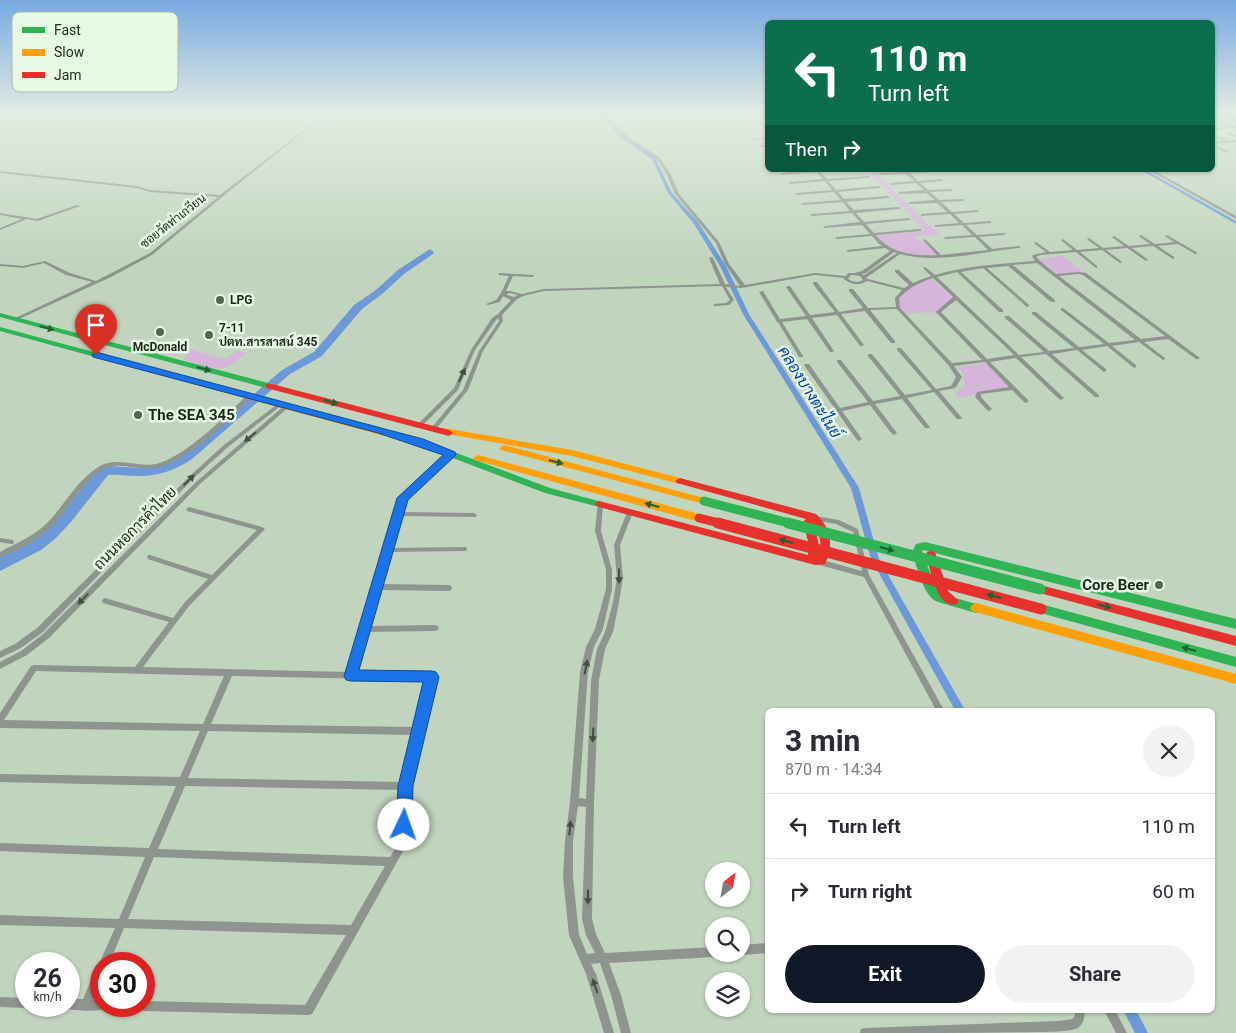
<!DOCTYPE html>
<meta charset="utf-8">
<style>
:root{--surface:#fff;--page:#f2f2f3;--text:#2b2b33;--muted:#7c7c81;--line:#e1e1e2;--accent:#111827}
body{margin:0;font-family:Roboto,Sarabun,sans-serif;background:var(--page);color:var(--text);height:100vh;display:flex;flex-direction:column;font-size:19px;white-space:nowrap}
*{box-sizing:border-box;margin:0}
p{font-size:16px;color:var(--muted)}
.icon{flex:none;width:28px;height:28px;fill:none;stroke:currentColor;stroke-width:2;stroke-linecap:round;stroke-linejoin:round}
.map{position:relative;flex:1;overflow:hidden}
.side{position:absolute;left:765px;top:708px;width:450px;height:305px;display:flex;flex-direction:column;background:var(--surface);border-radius:8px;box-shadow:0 1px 4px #0004}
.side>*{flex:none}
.top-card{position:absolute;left:765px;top:20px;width:450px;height:152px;border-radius:8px;box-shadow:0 1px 4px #0004;background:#0b6e4f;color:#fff;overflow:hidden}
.needle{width:32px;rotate:31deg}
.buttons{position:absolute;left:705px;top:862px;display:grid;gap:10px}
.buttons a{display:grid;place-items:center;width:45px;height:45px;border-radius:50%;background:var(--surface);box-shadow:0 1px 4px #0004;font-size:25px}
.speed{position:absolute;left:15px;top:952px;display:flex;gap:10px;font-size:25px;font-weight:700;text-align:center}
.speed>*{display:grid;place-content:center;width:65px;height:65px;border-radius:50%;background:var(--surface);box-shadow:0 1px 4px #0004;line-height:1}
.speed small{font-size:12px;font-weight:400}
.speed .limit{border:8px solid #d22;background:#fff;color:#111}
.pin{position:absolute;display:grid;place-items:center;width:42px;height:42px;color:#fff;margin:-51px -21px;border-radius:50% 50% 50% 0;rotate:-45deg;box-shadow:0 0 5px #0007}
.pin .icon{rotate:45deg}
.me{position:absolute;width:55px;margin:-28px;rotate:3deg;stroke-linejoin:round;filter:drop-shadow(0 0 4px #0008)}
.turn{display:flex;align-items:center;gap:18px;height:105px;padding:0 20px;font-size:22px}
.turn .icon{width:65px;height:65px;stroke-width:2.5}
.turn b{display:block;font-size:35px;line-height:42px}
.then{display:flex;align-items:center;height:48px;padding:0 20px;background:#0003;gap:10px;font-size:19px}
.round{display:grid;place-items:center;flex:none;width:52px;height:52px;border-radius:26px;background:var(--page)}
.overview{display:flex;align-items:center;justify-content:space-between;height:85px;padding:0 20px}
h1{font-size:30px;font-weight:700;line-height:38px}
.button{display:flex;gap:10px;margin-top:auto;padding:10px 20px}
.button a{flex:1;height:58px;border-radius:30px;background:var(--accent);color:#fff;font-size:20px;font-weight:700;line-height:58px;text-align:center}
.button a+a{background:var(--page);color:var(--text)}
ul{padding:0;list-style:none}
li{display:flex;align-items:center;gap:15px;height:65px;padding:0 20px;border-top:1px solid var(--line)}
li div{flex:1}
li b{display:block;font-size:19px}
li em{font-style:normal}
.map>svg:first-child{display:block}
.green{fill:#d5b5da}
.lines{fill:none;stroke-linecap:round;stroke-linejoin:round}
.canal{fill:#6e99d8;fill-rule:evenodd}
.river{fill:#6e99d8;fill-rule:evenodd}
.street{fill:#8e958e;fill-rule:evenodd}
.fast{fill:#30b455;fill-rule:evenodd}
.slow{fill:#ff9f0a;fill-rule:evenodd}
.jam{fill:#e5322d;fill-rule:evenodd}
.fast-bridge-far1{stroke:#30b455;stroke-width:9}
.fast-bridge{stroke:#30b455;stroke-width:11}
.jam-bridge-far1{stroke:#e5322d;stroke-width:9}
.jam-bridge{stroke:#e5322d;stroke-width:11}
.oneway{fill:#246132}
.oneway2{fill:#444f43}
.route{fill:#1a73e8;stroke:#114b97}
.poi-dot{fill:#566553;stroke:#e7f9e4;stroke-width:2}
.labels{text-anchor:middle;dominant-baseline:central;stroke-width:5;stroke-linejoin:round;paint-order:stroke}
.far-street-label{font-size:12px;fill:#1c291a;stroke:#e7f9e4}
.far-poi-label{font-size:12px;font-weight:bold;fill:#1c291a;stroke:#e7f9e4;text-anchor:start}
.poi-label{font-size:15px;font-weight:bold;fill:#1c291a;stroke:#e7f9e4;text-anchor:start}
.street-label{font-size:15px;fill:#1c291a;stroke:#e7f9e4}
.water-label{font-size:16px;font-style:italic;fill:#0442b6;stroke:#e7f9e4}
.key{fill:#e7f9e4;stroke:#aabba7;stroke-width:1}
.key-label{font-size:14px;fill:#1c291a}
</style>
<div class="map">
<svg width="1236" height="1033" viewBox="0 0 1236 1033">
<rect width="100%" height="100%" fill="#c1d5be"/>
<path class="green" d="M867 170H873L926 221 925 222C931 229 932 223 939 235L916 236 914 238 927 244 936 254C914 256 890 255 877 235L925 231Z
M1062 256 1083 272 1059 275 1038 259Z
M931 278 954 299 936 314 932 312 904 314 899 309 897 298 905 289Z
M161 342H174L181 345 177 356 161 354 142 348Z
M192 350 226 359 237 351 245 354C222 376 212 369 184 360L186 352Z
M987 363 1010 387 959 398 955 393 965 384 963 374 958 367Z"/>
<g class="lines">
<path class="canal" d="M600 113H603L620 134 655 157 672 193 698 222 726 266 749 314 859 488 879 559 965 710H955L871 559 851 488 743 314 720 266 694 224 668 193 652 159 618 136Z
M1141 170H1146L1236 221V224Z
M1123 1010H1136L1148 1033H1135Z"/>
<path class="river" d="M430 249 434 252 433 254 404 274 382 294 362 309 322 356 290 374 192 459C176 470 156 477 136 476 126 476 117 474 108 475L71 522 55 539 41 550 0 571V557L31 542 45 532 98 469 110 466 138 468 154 466 179 456 204 437 282 370 314 352 354 305 376 290 398 270Z"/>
<path class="street" d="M326 113H328L233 188 152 255 111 277 17 320H13V319L92 282 66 275 44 263 23 268 1 266H0V264L23 266 45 261 70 273 96 281 150 253 218 197 150 192 137 188 0 173V171L137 186 150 190 220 195Z
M603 113H605L629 138 659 157 671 175 679 194 719 242 729 264 745 285 815 273 846 276 848 273H855L862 271 890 251 885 248 847 252V250H848L882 246 879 244 872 236 836 239 835 238 837 237 870 234 862 225 824 228 823 227 825 226 860 222 852 213 811 216V214H812L850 211 843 202 802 205 801 204 803 203 841 200 834 192 796 195 795 194 797 193 832 190 825 181 790 184 788 183 790 182 823 179 817 172 781 175V173H782L815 170H828L820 172 827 179 869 176 870 177 868 178 828 181 836 190 879 186 881 187 879 188 838 192 844 199 888 196 890 197 888 198 846 202 854 210 899 207 901 208 899 209 856 213 864 222 909 218 911 219 909 220 866 224 874 233 921 229V231H920L876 235C891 254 914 256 937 255L924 241 923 240 925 239 941 255 988 250 975 237 945 239 944 238 946 237 972 235 962 225 935 227V225H936L959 223 950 214 921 216V214H922L947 212 937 203 909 204 908 203 910 202 935 200 926 193 899 194V192H900L924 190 916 183 891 185 889 184 891 183 914 181 906 174 880 175 878 174 880 173 904 172 902 170H906L907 171 931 170 933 171 932 172 910 173 918 181 942 179V181H941L920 183 928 190 952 189 953 190 951 191 930 192 939 200 964 199V201H963L941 202 952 212 978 210 979 211 977 212 954 214 964 223 991 221V223H990L966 225 977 235 1005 233V235H1004L979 237 992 249 1019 246 1021 247 1019 248C981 252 937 264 900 254L866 278 868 279 904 288 909 285 895 272V270H899L913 283 920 280 931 276 923 268 925 267 935 275C967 265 1002 264 1035 261L1032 256 1033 255 1046 252 1035 244 1034 243 1036 242 1050 252 1073 250 1062 241 1061 240 1063 239 1077 250 1099 248 1088 240 1087 239 1089 238 1103 248 1124 246 1113 238 1112 237 1114 236 1129 246 1150 244 1140 237 1139 236 1141 235 1155 244 1174 242 1166 237 1165 236 1167 235 1198 253 1195 254 1178 244 1158 246 1174 257V259H1173L1153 246 1132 248 1147 259 1148 260 1146 261 1127 248 1106 250 1121 261 1122 262 1120 263 1102 250 1080 252 1097 266V268H1096L1076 252 1040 255 1036 257 1040 261 1056 274 1078 272 1086 273 1200 358 1198 359H1196L1168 339 1144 342 1165 358V359L1163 360 1139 342 1112 346 1136 365V367L1134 368 1107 346 1082 350 1106 369V371L1104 372 1077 350 1052 354 1099 395V397H1095L1046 354 1021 357 1063 397 1064 398 1061 400 1059 399 1016 358 990 362 1029 401 1026 403 1024 402 1012 390 981 394V397L992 409 989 411 987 410 975 397 977 392 1009 387 985 362 954 366 962 377 956 387 955 388 939 391 961 417 962 418 961 419H957L934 392 907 398 929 426 930 427 929 428H925L902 399 875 404 897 433 894 435 892 434 870 405 842 411 862 439 859 441 857 440 804 365 805 364H809L840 408 868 402 837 362V360H841L873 401 900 396 868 356V354H872L905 395 932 390 897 350V348H901L936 389 951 386 956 377 949 366 897 309 870 310 895 341V343H891L865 311 841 314 864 345 862 346H860L837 315 812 318 834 351 832 352H830L807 319 782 322 803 356V357H799L778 322 776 321V320L759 292 763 291 780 319 806 316 786 287 788 286H790L810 315 835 312 813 284V282H817L839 312 863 308 849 291V289H853L868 308 896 307 895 298 902 290 867 281C859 286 851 285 844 279V278L815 275 742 288 726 287 734 300 729 305 716 306H714V304L726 303 730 300 722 286 544 291 523 296 516 300 502 315 503 321 483 351 468 390 436 429H432L431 428 432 427 463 390 479 351 499 321 498 318 496 320 475 350 458 390 422 426H418L417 425 454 388 471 350 492 318 498 314 511 300 503 296 500 302 488 305 486 304 496 300 501 293 509 276 499 275V273L534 275V276L532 277 513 276 506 291H510L522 294 544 289 720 284 709 258 711 257 713 258 725 284 740 286 725 264 716 243 675 194 667 175 657 159 627 140ZM894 252 897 253 864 275 862 274 866 273ZM1037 263 1135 340 1109 343 1063 308H1061V310L1104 344 1079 347 1036 312H1032V314L1074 348 1049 351 1009 316H1005V318L1044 352 1019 355 937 277 957 272 999 312H1003V310L961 272 983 268 1027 307 1029 306V305L987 268 1008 266 1051 302H1055V300L1013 265ZM1078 274 1083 275 1165 336 1141 339 1059 276ZM851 275 860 276 863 280C858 283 853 282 848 279ZM933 278 953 297 936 312 982 360 952 363 900 308 899 298C910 287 918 283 933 278ZM510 293 518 295 514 297 507 295V294ZM956 300 1014 355 987 359 941 312Z
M1217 113H1220L1236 119V121L1217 114Z
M1212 118 1231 125V126H1236V128L1212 130V128L1229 127 1212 120Z
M1228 132 1236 135V137L1227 134Z
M1212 134 1229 141 1236 140V142L1212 144V142L1225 141 1212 136Z
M768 137V139L754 140 752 139Z
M1212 144 1228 151 1229 152 1226 153 1212 146Z
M760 145H768V147H761Z
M1149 170H1153L1236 216V219Z
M77 205 80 206 38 221 27 219 0 230V228L22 219 0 215V213L37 219Z
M249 394 252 396 251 397C228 421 190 460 156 468 138 472 117 459 100 471 81 484 70 506 55 523 40 539 20 550 0 557V552C18 542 37 535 51 519 66 502 77 481 97 468 116 455 136 468 156 464 185 457 226 416 247 395Z
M280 402 283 404 282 405 228 447 197 475 43 632 21 648 0 658V651L15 644 37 628 193 473 224 445Z
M287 404 290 406 289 407 200 484 49 638 27 655 0 669V662L21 651 43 634 196 482 285 405Z
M451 452 454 454 453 455 406 499 402 512 474 513 477 515 476 517 401 516 392 548 464 547H466L467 549 466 551H464L390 552 381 584 449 585 451 586 452 588 451 590 449 591 379 590 369 626 435 625 438 626 439 628 438 630 435 631 367 632 356 672 432 674 435 675 436 677 409 786 407 844 312 1014 308 1015 144 1011 140 1010 139 1006H144V1001L305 1005 346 935 124 928 109 964H101V981L93 1000H101V1006H106L105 1009C96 1012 74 1011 65 1008V1006H69V999H83L97 966H100L99 964 115 928 0 925V915L119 919 145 857 0 851V843L149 848 176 786 0 782V774L180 777 200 731 0 728V713L31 666 34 665 135 667 169 622 103 603 102 601 103 599 105 598 173 618 185 602 208 579 148 559 147 557 148 555H150L212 575 257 530 187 511 186 509 189 507 262 527 265 529 189 606 143 667 348 672 400 498 449 453ZM36 671 224 676 203 724 4 720ZM232 676 427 680 416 727 211 724ZM208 731 414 735 402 782 188 778ZM185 786 401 790 399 843 390 857 158 849ZM154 857 385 866 351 925 128 919Z
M598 502H602L603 504 601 531 612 570V589L603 629 594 647 588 672 579 798 586 799 591 680 597 649 605 632 613 602 617 578 614 545 628 510H630L633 512 620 545 623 578 619 602 613 632 605 649 599 680 594 803 592 919 596 934 605 953 714 947V954H718L717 955 714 957 609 963 621 995 631 1033H621L611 995 600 963 591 964 596 974 614 1033H604L586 974 569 935 563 877 565 841 570 802 580 672 586 647 595 629 606 589V570L595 531ZM578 806 586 807 582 919 586 935 595 953 587 954 579 935 573 877V841Z
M813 516H815L839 520 858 529 869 575 944 710H936L864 577 819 565 817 564 816 562 817 560 819 559 862 571 853 532 836 524 813 520 812 518Z
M0 538 13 540 14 542 13 544H11L0 542Z
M768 943V953L741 955 738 954H741V945Z
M0 997 26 998V1006H30L26 1008 0 1007Z
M1074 1010H1084C1085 1017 1084 1023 1079 1027 1074 1032 1045 1032 1037 1032 978 1033 919 1033 860 1033L861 1029 865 1028 1058 1021 1072 1019 1075 1016Z
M1104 1010H1115L1127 1033H1116Z"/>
<path class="fast" d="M0 313 272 384 273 386 272 388H266L0 317Z
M0 327 225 387 226 389 222 392 219 391 0 331Z
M419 439 550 488 602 502 604 504 599 507 545 493 416 444 414 442Z
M925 542 1236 619V629L923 550 922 552 937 590 941 594 980 605 982 608 980 611 976 613 938 602C923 597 917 566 912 552L916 544Z
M1041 604 1236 657V667L1037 612 1035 609 1037 606Z"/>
<path class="slow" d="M222 386 428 442 430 444 425 447 219 391 218 389Z
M444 428 572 450 680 478 685 481 680 484 572 456 441 433 440 431 441 429Z
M504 445 704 498 709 501 704 504 501 450 499 448Z
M478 455 699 514 704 518 699 522 475 460 473 458Z
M976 603 1236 674V684L972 611 970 608 972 605Z"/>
<path class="jam" d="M266 384H272L449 430 453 433 449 436 266 388Z
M680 478 816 514C831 528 834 546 825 564L815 565 599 507 594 504 599 501 808 555 809 545 803 522 806 519 677 483 675 481ZM814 525C821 534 822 546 818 557L819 545Z
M931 551 935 552 948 591 959 601 957 604C937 611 930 568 926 555L927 552Z
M1040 585 1236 636V646L1036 592 1035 589 1036 586Z"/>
<path class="fast-bridge-far1" d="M704 501 793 524"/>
<path class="fast-bridge" d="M788 523 1040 589"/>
<path class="jam-bridge-far1" d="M699 518 723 524"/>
<path class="jam-bridge" d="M718 523 1041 609"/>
</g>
<defs><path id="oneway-solid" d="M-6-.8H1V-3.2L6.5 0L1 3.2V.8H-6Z" transform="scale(1.25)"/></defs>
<g class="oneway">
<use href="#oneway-solid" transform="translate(47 328) rotate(14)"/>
<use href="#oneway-solid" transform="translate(204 369) rotate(15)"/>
<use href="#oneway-solid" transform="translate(331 402) rotate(15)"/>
<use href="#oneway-solid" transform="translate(556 462) rotate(15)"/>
<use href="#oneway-solid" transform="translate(652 505) rotate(-165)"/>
<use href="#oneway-solid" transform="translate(786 541) rotate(-165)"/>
<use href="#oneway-solid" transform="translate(887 549) rotate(15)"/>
<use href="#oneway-solid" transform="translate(994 596) rotate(-165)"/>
<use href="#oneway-solid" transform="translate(1104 606) rotate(15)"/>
<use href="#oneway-solid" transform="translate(1189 649) rotate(-165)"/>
</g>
<g class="oneway2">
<use href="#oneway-solid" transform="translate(462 375) rotate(-66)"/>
<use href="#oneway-solid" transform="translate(250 437) rotate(140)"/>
<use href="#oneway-solid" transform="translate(189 480) rotate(-45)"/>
<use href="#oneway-solid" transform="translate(619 576) rotate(90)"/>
<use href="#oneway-solid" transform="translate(83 599) rotate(134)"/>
<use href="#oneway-solid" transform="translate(586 667) rotate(-79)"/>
<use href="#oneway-solid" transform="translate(593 735) rotate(93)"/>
<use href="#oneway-solid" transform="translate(570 828) rotate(-84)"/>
<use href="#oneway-solid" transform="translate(588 897) rotate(91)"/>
<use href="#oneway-solid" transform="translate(595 986) rotate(-109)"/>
</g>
<linearGradient id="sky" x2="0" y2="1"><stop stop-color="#77a9e2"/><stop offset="0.44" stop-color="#e3ece2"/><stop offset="1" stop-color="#e3ece2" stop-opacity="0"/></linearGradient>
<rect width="1236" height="257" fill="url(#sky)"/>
<path class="route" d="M96 352 385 429 423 439 455 452 456 454 455 456 408 500 359 670 432 671 436 672 439 677 413 786 412 825 409 830 404 833 398 830 396 825 398 786 423 682 351 681 346 680 344 676 397 498 443 455 378 433 93 357 92 355Z"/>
<g class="poi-dot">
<circle cx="220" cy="300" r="5"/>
<circle cx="160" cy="332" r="5"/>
<circle cx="209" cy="335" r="5"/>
<circle cx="138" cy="415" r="5"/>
<circle cx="1159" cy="585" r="5"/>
</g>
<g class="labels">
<g class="far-street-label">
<text transform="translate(173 221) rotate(-38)">ซอยวัดท่าเกวียน</text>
</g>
<g class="far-poi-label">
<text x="230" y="300">LPG</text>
<text x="219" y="328">7-11<tspan x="219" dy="14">ปตท.สารสาสน์ 345</tspan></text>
<text x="160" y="347" text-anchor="middle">McDonald</text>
</g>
<g class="poi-label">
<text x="148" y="415">The SEA 345</text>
<text x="1149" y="585" text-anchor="end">Core Beer</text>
</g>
<g class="street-label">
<text transform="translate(135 528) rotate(-45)">ถนนหอการค้าไทย</text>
</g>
<g class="water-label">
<text transform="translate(810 392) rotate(58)">คลองบางตะไนย์</text>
</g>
</g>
<rect x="12" y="12" width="166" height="80" rx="8" class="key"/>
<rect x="22" y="27" width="23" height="6" fill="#30b455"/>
<rect x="22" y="49" width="23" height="7" fill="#ff9f0a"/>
<rect x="22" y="72" width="23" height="6" fill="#e5322d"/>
<g class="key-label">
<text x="54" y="35">Fast</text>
<text x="54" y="57">Slow</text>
<text x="54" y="80">Jam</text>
</g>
</svg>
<div class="buttons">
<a><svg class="needle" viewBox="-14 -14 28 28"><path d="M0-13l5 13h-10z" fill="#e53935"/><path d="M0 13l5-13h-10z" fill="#7c7c81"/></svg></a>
<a><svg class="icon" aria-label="search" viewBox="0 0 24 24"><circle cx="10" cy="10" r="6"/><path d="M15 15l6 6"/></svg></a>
<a><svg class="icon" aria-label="layers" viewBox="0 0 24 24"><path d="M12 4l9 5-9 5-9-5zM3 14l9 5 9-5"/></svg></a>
</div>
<div class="speed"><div>26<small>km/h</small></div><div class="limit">30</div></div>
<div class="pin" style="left:96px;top:355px;background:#d93025"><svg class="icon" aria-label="arrive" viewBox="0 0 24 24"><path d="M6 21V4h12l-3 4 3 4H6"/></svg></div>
<svg class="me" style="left:404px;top:825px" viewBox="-20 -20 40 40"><circle r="19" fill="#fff"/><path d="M0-13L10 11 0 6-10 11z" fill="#1a73e8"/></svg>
<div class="top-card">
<div class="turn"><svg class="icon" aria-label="left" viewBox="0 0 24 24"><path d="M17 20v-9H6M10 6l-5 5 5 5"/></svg><div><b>110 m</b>Turn left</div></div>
<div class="then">Then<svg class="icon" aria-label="right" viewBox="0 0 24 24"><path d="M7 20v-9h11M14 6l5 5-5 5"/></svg></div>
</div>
<section class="side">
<div class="overview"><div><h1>3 min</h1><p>870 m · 14:34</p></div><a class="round"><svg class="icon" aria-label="close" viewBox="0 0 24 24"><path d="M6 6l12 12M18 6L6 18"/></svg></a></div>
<ul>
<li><svg class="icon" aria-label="left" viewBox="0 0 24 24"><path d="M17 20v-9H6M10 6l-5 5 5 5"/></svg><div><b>Turn left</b></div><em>110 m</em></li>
<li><svg class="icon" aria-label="right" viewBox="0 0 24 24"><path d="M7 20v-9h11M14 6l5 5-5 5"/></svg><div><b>Turn right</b></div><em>60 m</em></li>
</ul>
<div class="button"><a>Exit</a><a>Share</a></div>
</section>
</div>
